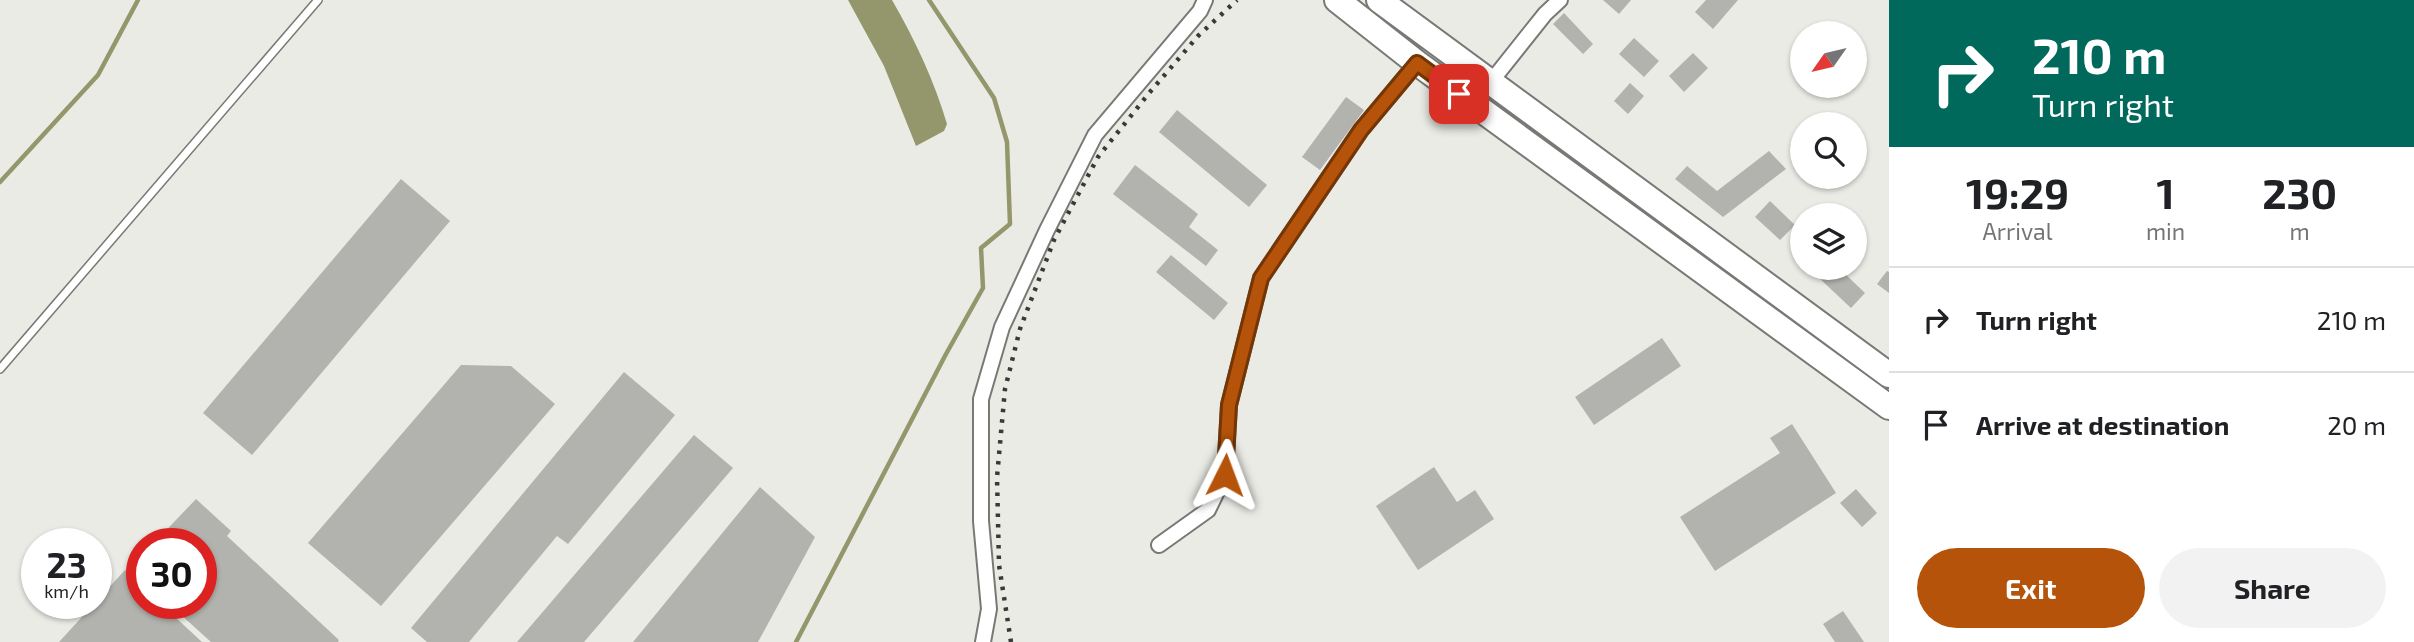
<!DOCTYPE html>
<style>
:root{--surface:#fff;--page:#f2f2f2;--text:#202124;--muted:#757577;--line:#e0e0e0;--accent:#b45309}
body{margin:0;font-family:"Exo 2",sans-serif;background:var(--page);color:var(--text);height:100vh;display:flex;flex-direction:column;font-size:26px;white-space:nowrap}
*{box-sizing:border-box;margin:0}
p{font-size:23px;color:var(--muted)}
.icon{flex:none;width:38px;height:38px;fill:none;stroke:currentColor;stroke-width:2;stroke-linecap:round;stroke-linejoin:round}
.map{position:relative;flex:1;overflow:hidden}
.panel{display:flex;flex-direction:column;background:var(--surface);width:525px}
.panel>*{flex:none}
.hud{background:#00695c;color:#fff;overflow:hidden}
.needle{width:46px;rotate:236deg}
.controls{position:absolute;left:1790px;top:21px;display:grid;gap:14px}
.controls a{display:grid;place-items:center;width:77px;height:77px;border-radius:50%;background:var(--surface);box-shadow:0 2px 5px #0004;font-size:35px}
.speed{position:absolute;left:21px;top:528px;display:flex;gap:14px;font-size:35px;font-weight:700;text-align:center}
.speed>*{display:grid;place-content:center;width:91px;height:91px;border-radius:50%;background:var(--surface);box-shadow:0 2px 5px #0004;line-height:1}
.speed small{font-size:18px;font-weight:400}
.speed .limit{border:10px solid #d22;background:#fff;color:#111}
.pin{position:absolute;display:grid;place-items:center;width:60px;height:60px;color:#fff;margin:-30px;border-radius:14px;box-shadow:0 4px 10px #0006}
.me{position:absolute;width:77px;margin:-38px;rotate:3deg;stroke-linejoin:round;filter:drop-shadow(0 0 5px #0008)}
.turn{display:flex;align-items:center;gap:24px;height:147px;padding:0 28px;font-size:32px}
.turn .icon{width:91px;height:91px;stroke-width:2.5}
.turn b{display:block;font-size:49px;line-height:60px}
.eta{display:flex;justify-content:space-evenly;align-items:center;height:119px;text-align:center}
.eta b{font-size:42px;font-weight:700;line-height:49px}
.action{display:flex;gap:14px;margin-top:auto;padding:14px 28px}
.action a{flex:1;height:80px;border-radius:42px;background:var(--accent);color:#fff;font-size:28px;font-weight:700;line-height:80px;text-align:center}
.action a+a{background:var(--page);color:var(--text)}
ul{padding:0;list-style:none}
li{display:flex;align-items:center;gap:21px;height:105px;padding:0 28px;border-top:2px solid var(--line)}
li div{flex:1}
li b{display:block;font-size:26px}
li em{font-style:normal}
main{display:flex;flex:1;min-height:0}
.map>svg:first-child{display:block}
.water{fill:#94976b}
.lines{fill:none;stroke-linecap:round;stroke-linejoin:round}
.stream{stroke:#94976b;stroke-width:4.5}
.building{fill:#b2b3ae}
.lane-casing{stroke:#787974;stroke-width:10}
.street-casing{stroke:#787974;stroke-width:18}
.highway-casing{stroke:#787974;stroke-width:28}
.lane{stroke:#fff;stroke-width:7}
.street{stroke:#fff;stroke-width:14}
.highway{stroke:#fff;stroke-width:24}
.rail{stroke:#393a38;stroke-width:4.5;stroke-dasharray:3.5 7;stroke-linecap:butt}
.route-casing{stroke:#753606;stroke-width:18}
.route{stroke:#b45309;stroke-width:12}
</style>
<main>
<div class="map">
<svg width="1889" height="642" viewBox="0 0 1889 642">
<rect width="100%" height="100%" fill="#eaebe5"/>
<path class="water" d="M848 0H892C915 40 934 80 947 124L944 131 916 146 884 66Z"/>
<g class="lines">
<path class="stream" d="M0 182 98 75 138 0
M796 642 946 354 983 288 981 248 1010 224 1007 142 994 98 929 0"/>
</g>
<path class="building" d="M1603 0H1631L1619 14Z
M1706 0H1738L1713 29 1695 12Z
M1564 13 1593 44 1583 54 1553 24Z
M1634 38 1659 61 1644 77 1619 54Z
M1693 53 1708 68 1684 92 1669 76Z
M1630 83 1644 96 1628 114 1614 101Z
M1346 97 1364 110 1320 170 1302 157Z
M1177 110 1267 185 1249 207 1159 132Z
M1802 134V160L1790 145Z
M1769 151 1786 169 1723 217 1675 179 1687 166 1717 191Z
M1135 165 1198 214 1189 227 1218 250 1206 266 1113 194Z
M401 179 450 221 252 455 203 413Z
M1770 201 1795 225 1780 240 1755 217Z
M1171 255 1228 303 1214 320 1156 272Z
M1827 268H1839L1865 293 1851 308 1818 277Z
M1887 271 1889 272V293L1877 284Z
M1662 338 1681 366 1594 425 1575 397Z
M461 365 511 366 555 404 381 606 308 543Z
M624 372 675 415 568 544 557 536 469 642H427L411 628Z
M1792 424 1836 493 1715 571 1680 517 1780 453 1770 438Z
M694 435 733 468 584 642H517Z
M1434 467 1457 502 1475 490 1494 519 1418 570 1376 506Z
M760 487 815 537 758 642H633Z
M1856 489 1877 513 1862 527 1840 503Z
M196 499 231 531 227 536 339 640 338 642H211L169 604H201V544H153Z
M125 570 142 586V604H161L202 642H59Z
M1843 611 1864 642H1835L1823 624Z"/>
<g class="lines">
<g class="lane-casing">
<path id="lane" d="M0 369 318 0"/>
</g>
<g class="street-casing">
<path id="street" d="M1490 83 1545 14 1560 0
M1159 545 1208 510 1225 475 1229 405 1261 278 1361 130 1417 63
M983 642 989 609 981 521V399L1002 327 1047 230 1095 135 1200 11 1205 0"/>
</g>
<g class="highway-casing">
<path id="highway" d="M1337 0 1417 63 1889 407
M1379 0 1889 375"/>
</g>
<use href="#lane" class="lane"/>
<use href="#street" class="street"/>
<use href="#highway" class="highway"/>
<path class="rail" d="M1011 642 999 565 997 477 1005 389 1020 329 1054 240 1098 157 1150 92 1198 36 1237 0"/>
</g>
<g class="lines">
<g class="route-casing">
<path id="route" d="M1225 475 1229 405 1261 278 1361 130 1417 63 1459 94"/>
</g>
<use href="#route" class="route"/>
</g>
</svg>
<div class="controls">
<a><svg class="needle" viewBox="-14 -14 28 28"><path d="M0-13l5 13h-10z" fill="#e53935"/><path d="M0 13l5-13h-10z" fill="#757577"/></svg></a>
<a><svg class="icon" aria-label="search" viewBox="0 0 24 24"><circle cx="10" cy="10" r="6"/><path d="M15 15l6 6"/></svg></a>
<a><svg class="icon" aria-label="layers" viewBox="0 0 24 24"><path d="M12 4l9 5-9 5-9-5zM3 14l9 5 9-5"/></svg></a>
</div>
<div class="speed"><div>23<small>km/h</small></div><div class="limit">30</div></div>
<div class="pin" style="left:1459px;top:94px;background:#d93025"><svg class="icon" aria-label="arrive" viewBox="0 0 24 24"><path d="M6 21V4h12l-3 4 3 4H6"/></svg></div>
<svg class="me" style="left:1225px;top:475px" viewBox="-20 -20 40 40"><path d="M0-17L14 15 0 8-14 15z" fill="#b45309" stroke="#fff" stroke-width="4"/></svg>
</div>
<section class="panel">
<div class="hud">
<div class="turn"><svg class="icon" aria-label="right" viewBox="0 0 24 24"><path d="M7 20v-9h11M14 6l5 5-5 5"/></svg><div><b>210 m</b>Turn right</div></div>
</div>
<div class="eta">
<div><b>19:29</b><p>Arrival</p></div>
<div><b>1</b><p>min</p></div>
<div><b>230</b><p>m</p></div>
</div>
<ul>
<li><svg class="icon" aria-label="right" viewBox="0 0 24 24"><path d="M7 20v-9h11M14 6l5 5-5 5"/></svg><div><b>Turn right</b></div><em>210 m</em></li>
<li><svg class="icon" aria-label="arrive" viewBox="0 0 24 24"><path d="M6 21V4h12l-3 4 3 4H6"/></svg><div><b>Arrive at destination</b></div><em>20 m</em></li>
</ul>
<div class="action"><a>Exit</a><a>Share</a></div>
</section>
</main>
